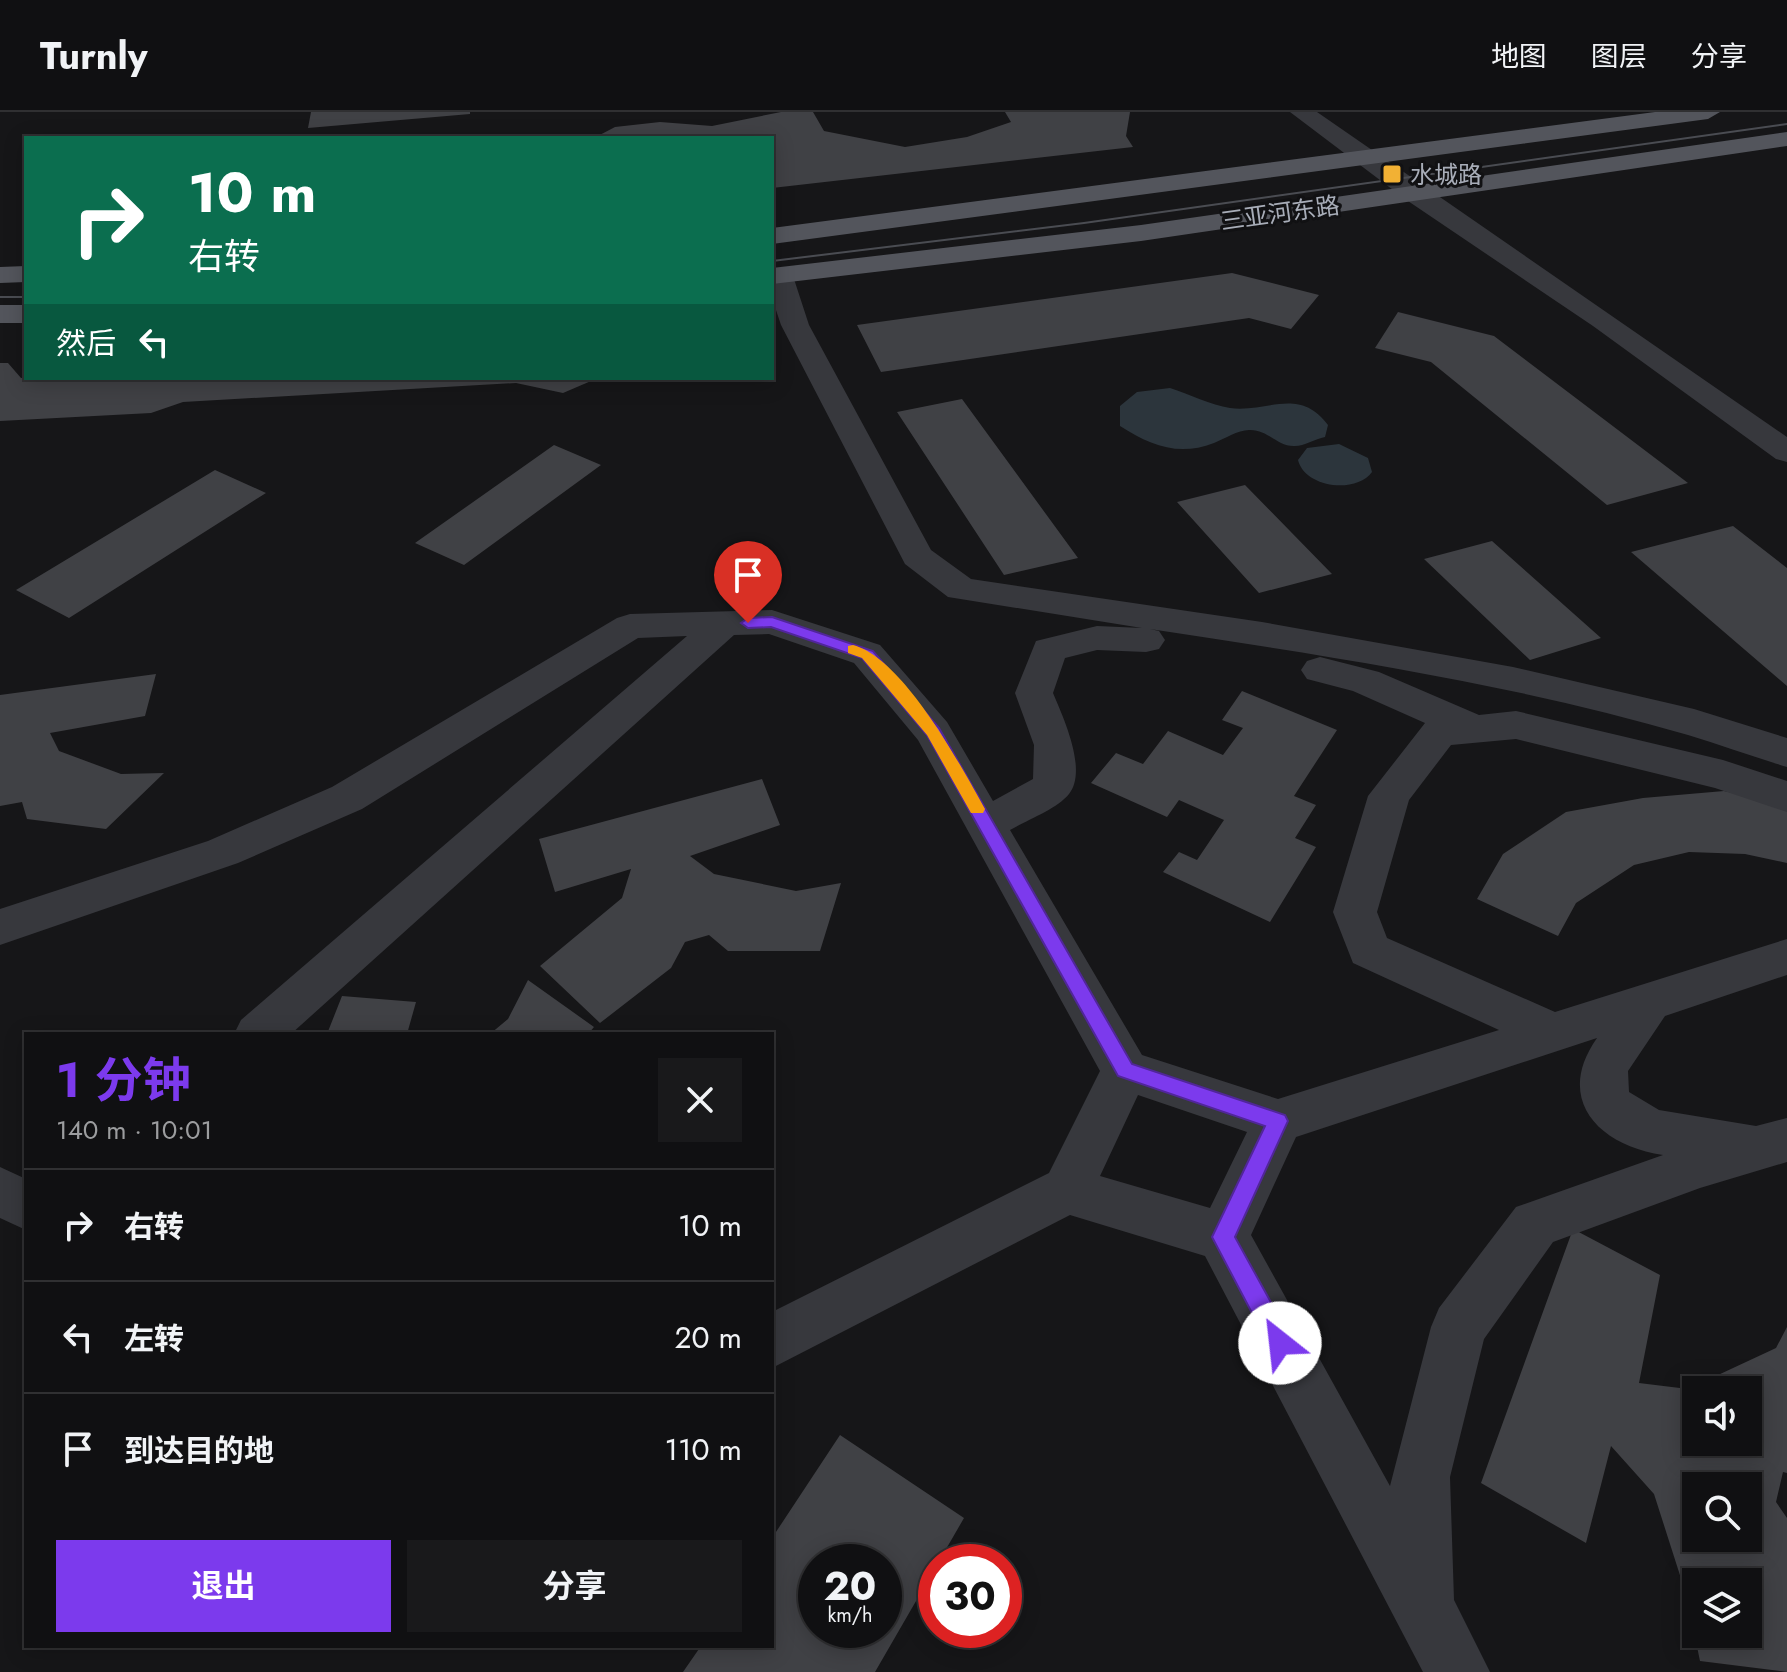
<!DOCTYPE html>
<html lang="zh">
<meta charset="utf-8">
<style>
:root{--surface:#101012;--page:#19191b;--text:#f1f3f6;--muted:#9c9d9f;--line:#303032;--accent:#7c3aed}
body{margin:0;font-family:Jost,"Noto Sans SC",sans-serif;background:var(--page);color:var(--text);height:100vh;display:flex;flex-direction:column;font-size:30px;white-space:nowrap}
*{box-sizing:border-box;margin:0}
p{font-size:26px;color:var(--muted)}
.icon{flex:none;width:44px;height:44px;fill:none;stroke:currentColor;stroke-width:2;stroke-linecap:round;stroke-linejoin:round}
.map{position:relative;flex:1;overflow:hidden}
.drawer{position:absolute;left:24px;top:920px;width:750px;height:616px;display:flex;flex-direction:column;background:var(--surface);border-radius:0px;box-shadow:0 4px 20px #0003,0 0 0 2px var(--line)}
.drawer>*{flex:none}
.top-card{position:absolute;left:24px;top:24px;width:750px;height:244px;border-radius:0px;box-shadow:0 4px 20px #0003,0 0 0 2px var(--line);background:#0b6e4f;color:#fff;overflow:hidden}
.controls{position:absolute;left:1682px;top:1264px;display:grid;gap:16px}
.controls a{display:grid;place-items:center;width:80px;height:80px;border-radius:0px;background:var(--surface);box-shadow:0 4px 20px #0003,0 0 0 2px var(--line);font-size:40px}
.speed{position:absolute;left:798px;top:1432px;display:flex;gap:16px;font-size:40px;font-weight:700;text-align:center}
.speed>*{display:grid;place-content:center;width:104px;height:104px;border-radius:50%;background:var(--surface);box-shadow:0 4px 20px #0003,0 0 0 2px var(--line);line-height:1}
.speed small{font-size:20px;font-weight:400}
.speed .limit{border:12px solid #d22;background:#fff;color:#111}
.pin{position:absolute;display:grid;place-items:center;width:68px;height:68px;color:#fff;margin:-82px -34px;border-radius:50% 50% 50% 0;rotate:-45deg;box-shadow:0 0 8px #0007}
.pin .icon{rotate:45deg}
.me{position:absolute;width:88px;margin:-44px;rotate:331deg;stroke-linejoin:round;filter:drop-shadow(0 0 6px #0008)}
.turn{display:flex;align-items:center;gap:28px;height:168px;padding:0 32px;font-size:36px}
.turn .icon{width:104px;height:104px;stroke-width:2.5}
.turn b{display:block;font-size:56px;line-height:68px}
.then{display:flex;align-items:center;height:76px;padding:0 32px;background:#0003;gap:16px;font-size:30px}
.round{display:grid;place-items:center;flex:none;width:84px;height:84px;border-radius:0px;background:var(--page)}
.headline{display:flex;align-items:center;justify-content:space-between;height:136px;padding:0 32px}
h1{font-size:48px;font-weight:700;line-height:60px;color:var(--accent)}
.button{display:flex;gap:16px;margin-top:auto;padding:16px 32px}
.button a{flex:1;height:92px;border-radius:0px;background:var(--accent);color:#fff;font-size:32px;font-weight:700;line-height:92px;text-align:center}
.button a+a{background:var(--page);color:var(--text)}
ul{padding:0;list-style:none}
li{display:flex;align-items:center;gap:24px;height:112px;padding:0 32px;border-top:2px solid var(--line)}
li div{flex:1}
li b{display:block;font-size:30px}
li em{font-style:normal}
header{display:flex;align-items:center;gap:48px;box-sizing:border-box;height:112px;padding:0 40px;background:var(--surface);border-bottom:2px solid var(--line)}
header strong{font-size:38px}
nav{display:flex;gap:44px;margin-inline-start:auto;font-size:28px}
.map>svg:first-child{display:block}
.water{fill:#2c353c}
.building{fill:#404145;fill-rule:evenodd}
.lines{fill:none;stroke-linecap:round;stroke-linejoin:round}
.minor{fill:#37383d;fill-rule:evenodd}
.major{fill:#53555c;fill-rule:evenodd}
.tram{stroke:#4a4c52;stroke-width:2}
.route{fill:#7c3aed;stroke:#51269a;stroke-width:2}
.slow{fill:#f59e0b}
.poi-dot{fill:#f2b134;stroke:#111113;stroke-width:3}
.labels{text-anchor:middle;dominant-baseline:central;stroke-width:6;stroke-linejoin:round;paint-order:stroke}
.far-poi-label{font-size:24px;fill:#a8adb8;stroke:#111113;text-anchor:start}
.far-street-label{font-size:24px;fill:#a8adb8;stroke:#111113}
</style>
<header>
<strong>Turnly</strong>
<nav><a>地图</a><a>图层</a><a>分享</a></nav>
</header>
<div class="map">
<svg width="1787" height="1560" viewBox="0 0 1787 1560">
<rect width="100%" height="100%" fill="#161618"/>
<path class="water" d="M1170 276C1189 282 1211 293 1230 296 1267 301 1299 274 1328 313L1325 325C1315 327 1304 334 1295 334 1277 335 1268 317 1249 318 1238 318 1224 327 1214 331 1178 345 1150 333 1120 314V294L1137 280Z
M1339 332 1368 346 1372 360C1356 382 1305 376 1298 348L1307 336Z"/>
<path class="building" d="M311 0H470V2L308 16Z
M781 0H813L824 19 905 35 967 25 1011 10 1005 0H1130L1126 24 1133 35 772 76V26H594L615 15 660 10 712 14Z
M1232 161 1319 183 1291 217 1249 206 881 260 857 213Z
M1398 200 1494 224 1688 371 1607 393 1431 250 1375 236Z
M0 251H8L21 266H598L563 281 516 271 183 290 151 301 0 309Z
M962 287 1078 446 1004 463 897 300Z
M554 333 601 353 464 453 415 431Z
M215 358 266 381 69 506 16 478Z
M1245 373 1332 462 1259 481 1177 390Z
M1733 414 1787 456V574L1631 440Z
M1492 429 1601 526 1530 548 1424 447Z
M156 562 145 604 50 621 59 639 121 662 164 661 106 717 27 707 22 690 0 694V583Z
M1242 579 1337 618 1294 684 1316 693 1295 726 1316 735 1270 810 1163 760 1179 740 1197 748 1224 708 1179 688 1167 705 1091 671 1116 641 1143 652 1168 619 1223 643 1243 616 1222 608Z
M762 667 780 713 690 744 714 762 796 779 841 771 820 839H728L709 823 685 830 671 856 600 911 540 854 622 786 631 757 555 780 539 727Z
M1724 679 1787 693V751L1745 742 1689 740 1634 753 1576 791 1558 824 1477 787 1503 742 1566 700 1643 686Z
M528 868 594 915 588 922H490L508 907Z
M342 884 416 890 407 922H327Z
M1573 1117 1660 1163 1639 1271 1688 1277 1776 1236 1787 1215V1361L1783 1360 1776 1390 1787 1406V1560L1700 1549 1686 1482 1654 1382 1611 1334 1586 1431 1481 1371ZM1696 1278H1748V1330H1696ZM1696 1374H1748V1426H1696ZM1696 1470H1748V1522H1696Z
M840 1323 964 1406 875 1560H683L701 1534H772V1426ZM816 1450H884V1518H816Z"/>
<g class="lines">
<path class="minor" d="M1290 0H1317L1787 325V350L1776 347 1593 214 1405 87Z
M779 156 789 158 793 164 809 213 931 438 971 467 1262 510 1513 555 1694 597 1787 626V655C1754 645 1721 633 1688 623 1514 572 1329 544 1150 517L1159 519 1165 528 1159 537 1146 540 1097 538 1065 546 1053 581C1063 605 1088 658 1069 682 1057 697 1027 708 1010 718L1142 943 1278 987 1499 918 1353 851 1333 800 1368 684 1425 611 1353 579 1307 567 1301 558 1307 549 1320 545 1379 560 1479 603 1516 599 1723 648 1787 669V700L1715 676 1516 627 1451 633 1409 688 1377 800 1387 826 1555 900 1787 827V863L1665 904 1628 959 1629 980 1659 998 1756 1014 1787 1006V1050L1700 1076 1553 1130 1484 1227 1450 1365 1454 1488 1490 1560H1423L1205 1144 1070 1103 772 1256V1200L1049 1061 1100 959 918 628 854 551 769 522 734 523 291 922H234L241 908 687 524 638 526 362 697 238 751 0 833V797L208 729 332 675 617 506 630 502 772 498 880 533 947 610 993 689 1033 667 1034 633 1015 581 1036 529 1097 514 1142 516 948 485 905 452 781 213 772 186V157ZM1597 926C1554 987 1598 1033 1663 1043L1516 1095 1439 1196 1431 1215 1390 1374 1251 1123 1296 1025ZM1138 983 1247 1020 1210 1096 1100 1064Z
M0 1055 26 1067V1118L0 1106Z"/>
<path class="major" d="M1655 0H1720L1708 7 772 132V116Z
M1787 20V34L1141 129 772 172V156L1141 113Z
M26 154V170L0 171V155Z
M0 193H26V211H0Z"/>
<path class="tram" d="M772 149 1084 111 1787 12
M0 185H26"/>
</g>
<path class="route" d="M772 505 873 539 939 616 1132 952 1285 1003 1288 1009 1235 1125 1289 1223 1292 1231 1289 1239 1280 1243 1272 1239 1212 1125 1265 1014 1118 964 927 623 862 546 771 515 748 516 741 511 748 506Z"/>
<path class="slow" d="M853 533C903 546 960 652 985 697L983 701H971L927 623 862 546 848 541V534Z"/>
<rect class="poi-dot" x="1382" y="52" width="20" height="20" rx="4"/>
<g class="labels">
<g class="far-poi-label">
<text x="1410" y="62">水城路</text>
</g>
<g class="far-street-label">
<text transform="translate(1280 101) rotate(-8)">三亚河东路</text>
</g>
</g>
</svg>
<div class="controls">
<a><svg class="icon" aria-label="sound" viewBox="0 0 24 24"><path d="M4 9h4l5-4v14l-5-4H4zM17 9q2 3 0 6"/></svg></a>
<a><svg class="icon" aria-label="search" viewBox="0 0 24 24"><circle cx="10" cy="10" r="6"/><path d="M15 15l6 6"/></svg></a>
<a><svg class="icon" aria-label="layers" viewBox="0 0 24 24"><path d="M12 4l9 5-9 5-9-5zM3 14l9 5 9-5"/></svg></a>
</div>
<div class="speed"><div>20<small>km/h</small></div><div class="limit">30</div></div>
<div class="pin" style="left:748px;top:511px;background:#d93025"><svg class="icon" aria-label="arrive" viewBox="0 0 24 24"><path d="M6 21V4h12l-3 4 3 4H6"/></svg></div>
<svg class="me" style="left:1280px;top:1231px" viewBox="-20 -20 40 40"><circle r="19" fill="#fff"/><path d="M0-13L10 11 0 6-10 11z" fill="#7c3aed"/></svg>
<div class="top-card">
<div class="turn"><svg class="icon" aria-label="right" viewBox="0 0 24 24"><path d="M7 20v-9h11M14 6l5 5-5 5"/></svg><div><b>10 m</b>右转</div></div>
<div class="then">然后<svg class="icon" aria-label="left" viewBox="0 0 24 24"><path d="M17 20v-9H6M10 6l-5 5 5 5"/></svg></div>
</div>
<section class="drawer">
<div class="headline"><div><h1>1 分钟</h1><p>140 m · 10:01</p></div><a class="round"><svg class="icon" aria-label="close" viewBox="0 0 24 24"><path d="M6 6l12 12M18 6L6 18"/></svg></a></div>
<ul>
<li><svg class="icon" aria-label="right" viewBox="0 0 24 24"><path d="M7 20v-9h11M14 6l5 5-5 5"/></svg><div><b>右转</b></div><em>10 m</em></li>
<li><svg class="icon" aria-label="left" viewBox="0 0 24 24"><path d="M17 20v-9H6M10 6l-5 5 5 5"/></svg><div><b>左转</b></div><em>20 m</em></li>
<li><svg class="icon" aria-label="arrive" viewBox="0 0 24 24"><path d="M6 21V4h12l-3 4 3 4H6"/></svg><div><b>到达目的地</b></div><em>110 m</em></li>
</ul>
<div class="button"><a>退出</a><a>分享</a></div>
</section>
</div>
